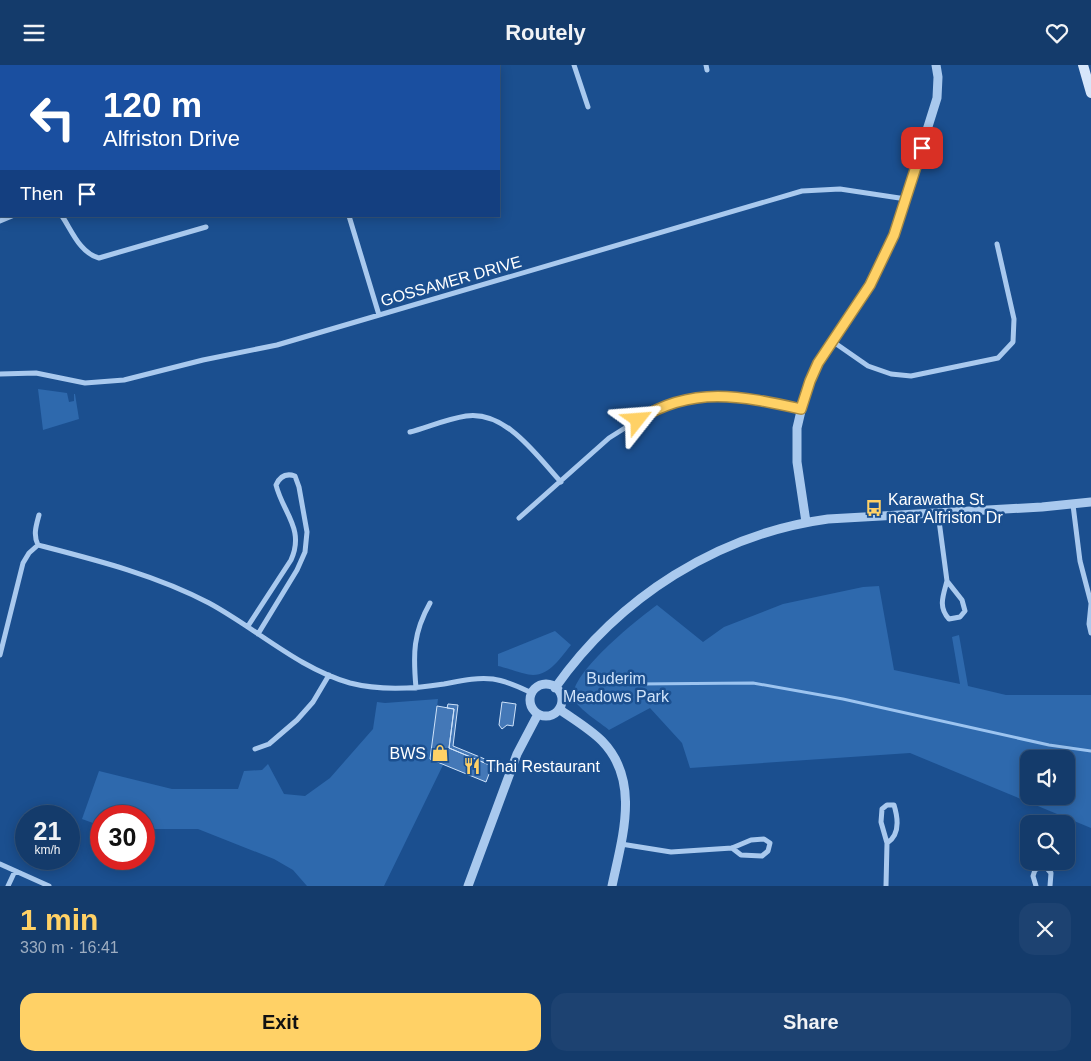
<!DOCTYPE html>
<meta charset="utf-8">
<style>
:root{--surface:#143b6b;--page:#1d4271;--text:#f1f3f6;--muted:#9dadc1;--line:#33557e;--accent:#ffd166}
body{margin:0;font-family:Arial,sans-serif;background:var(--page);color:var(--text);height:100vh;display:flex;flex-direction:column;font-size:19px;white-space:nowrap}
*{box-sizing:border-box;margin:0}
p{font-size:16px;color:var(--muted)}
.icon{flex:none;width:28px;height:28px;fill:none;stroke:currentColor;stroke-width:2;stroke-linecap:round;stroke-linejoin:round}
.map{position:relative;height:821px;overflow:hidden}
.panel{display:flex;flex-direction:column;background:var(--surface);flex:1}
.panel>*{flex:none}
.hud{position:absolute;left:0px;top:0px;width:500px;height:152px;box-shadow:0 2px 12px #0003,0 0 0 1px var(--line);background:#1a4fa0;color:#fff;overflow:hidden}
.fabs{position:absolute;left:1020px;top:685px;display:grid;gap:10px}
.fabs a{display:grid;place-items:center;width:55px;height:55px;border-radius:10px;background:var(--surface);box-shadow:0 2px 12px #0003,0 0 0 1px var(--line);font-size:25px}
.speed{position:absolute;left:15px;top:740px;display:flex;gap:10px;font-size:25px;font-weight:700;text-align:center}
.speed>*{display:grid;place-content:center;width:65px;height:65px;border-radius:50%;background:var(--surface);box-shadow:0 2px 12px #0003,0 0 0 1px var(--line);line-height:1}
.speed small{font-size:12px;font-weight:400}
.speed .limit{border:8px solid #d22;background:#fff;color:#111}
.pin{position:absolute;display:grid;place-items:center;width:42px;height:42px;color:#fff;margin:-21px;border-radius:10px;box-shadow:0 2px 8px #0006}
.me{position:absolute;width:55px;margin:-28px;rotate:62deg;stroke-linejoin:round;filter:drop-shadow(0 0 4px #0008)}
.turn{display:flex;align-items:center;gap:18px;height:105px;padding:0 20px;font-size:22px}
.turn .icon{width:65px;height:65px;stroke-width:2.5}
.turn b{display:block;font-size:35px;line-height:42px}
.then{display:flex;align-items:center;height:48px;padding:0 20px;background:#0003;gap:10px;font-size:19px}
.round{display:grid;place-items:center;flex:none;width:52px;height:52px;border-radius:15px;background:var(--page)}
.head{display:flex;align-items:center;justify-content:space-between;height:85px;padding:0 20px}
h1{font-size:30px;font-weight:800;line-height:38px;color:var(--accent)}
.button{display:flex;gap:10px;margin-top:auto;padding:10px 20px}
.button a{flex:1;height:58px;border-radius:15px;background:var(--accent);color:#111;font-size:20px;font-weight:800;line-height:58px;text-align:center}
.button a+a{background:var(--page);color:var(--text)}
header{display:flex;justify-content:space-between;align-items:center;height:65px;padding:0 20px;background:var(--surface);font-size:22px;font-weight:800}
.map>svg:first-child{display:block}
.green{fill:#2e69ad;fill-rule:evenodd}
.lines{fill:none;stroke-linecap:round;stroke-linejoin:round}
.stream{stroke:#9cc4f0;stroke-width:3}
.building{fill:#4478b7;stroke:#cfe3fa}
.minor{stroke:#a9c9ee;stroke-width:5}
.tertiary{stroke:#a9c9ee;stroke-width:9}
.secondary{stroke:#d6e6fa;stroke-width:10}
.route-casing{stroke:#a68842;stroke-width:12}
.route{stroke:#ffd166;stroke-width:9}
.labels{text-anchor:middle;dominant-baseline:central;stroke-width:5;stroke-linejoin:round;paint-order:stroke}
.street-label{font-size:16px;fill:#fff;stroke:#1b4f8f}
.poi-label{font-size:16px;fill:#fff;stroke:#1b4f8f;text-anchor:start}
.park-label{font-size:16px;fill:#cfe3fa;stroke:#1b4f8f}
</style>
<header><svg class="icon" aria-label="menu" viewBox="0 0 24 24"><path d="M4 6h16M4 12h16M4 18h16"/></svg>Routely<svg class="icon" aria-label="heart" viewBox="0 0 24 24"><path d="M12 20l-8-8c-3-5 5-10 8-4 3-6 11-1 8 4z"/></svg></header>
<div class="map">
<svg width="1091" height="821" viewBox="0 0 1091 821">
<rect width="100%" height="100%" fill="#1b4f8f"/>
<path class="green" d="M0 0H48L1 1 0 84Z
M38 324 67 328 69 337 74 336V329H75L79 354 43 365Z
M879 521 894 605 960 619 952 572 959 570 968 621 1006 630H1091V763L910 688 690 703 682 678 650 643 609 665C601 658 578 644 574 634 566 611 639 553 657 540L703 577 724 562 783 539 863 522ZM1029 694H1066V731H1029Z
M555 566 571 580C561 592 550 610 533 610 526 610 507 603 498 601V589Z
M438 634 430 694 443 700 384 821H307L293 805 274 794 198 764H144V751H101V761L82 754 99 706 172 724H238L244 706 262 705 268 699 284 729 305 731 330 713 373 664 377 637 385 638Z"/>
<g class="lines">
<path class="stream" d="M26 0V1
M0 51 1 50
M636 619 753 618 843 634 1049 680 1091 686"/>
</g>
<path class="building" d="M502 637 516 639 513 661 507 660 502 664 499 660Z
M448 639 458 640 453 681 497 699 493 708 490 707 492 701 449 683 454 644 447 643Z
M437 641 454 644 449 683 492 701 486 717 430 694Z"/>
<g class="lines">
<path class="minor" d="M150 0 153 1
M304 0 305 1
M442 0 443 1
M574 0 588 42
M706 0 707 5
M126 1 130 0
M62 151C72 166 80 188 99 193L206 162
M349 151 379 250
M0 156 12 151
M832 276 868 301 891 309 911 311 998 293 1013 277 1014 254 997 179
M0 309 36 308 85 318 124 315 203 295 277 280 802 126 840 124 906 134
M410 367C428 362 447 354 466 351 506 345 537 391 561 417
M1073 440 1080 496 1091 538
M938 448 947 516 962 535 965 546 960 552 949 554C938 542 943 531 947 516
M519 453 609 373 652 346 686 334 726 330 761 335 801 344
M38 480C96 495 156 510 209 538 257 564 298 603 350 618 381 626 413 624 444 619 460 616 476 612 493 614 507 616 519 622 532 628
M38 480C33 470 36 461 39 450
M1091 539 1089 559 1091 568
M248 561 291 495C305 464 283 448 276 420 280 411 286 408 295 411L299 422 307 467 305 487 297 505 258 569
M0 590 23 498 29 488 38 480
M416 623C413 589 413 568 430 538
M255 684 269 679 297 655 313 637 329 610
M621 779 671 787 732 783 751 775 764 774 770 778 768 786 762 791 741 790 732 783
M0 799 49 821
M8 821 15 806
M886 821 887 778 881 757 882 744 887 740H894C898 753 900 770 887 778
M1036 821 1033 811 1035 805 1044 800 1051 808 1050 821"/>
<path class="tertiary" d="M806 457 797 397V363L805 329 818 298 869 220 894 170 937 33 938 12 936 0
M530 635a16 16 0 1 1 32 0a16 16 0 1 1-32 0Z
M555 623C619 532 718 469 828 454L1042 442 1091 437
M559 644C573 654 590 664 602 676 641 716 622 773 612 821
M468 821 517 689 538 649"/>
<path class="secondary" d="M1083 0 1091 28"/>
</g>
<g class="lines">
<g class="route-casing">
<path id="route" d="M638 355C692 320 742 331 801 344L810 316 818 298 870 220 894 170 922 83"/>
</g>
<use href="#route" class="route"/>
</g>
<defs>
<g id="bus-bare" transform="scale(1.35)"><path d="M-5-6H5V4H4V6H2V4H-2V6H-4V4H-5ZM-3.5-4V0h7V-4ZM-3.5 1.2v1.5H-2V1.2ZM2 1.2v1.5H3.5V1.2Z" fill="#ffd166" stroke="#1b4f8f" stroke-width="2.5" paint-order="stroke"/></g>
<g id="shop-bare" transform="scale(1.35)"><path d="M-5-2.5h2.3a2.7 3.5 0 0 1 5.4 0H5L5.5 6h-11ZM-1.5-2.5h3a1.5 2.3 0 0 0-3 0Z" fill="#ffd166" stroke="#1b4f8f" stroke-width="2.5" paint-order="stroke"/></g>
<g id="restaurant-bare" transform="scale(1.35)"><path d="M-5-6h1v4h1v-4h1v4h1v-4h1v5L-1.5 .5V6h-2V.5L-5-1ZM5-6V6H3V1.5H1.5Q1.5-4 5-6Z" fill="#ffd166" stroke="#1b4f8f" stroke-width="2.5" paint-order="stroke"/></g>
</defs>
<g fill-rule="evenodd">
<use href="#bus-bare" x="874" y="443"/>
<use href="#shop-bare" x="440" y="688"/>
<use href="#restaurant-bare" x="472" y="701"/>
</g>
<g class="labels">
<g class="street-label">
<text transform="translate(451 216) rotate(-16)">GOSSAMER DRIVE</text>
</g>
<g class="poi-label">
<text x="888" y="434">Karawatha St<tspan x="888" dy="18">near Alfriston Dr</tspan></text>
<text x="426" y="688" text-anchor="end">BWS</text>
<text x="486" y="701">Thai Restaurant</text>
</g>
<g class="park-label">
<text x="616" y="613">Buderim<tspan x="616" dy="18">Meadows Park</tspan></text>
</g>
</g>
</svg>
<div class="fabs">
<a><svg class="icon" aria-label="sound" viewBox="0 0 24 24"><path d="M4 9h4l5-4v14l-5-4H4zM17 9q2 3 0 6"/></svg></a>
<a><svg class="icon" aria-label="search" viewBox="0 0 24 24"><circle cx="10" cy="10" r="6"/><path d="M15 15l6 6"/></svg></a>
</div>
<div class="speed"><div>21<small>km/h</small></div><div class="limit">30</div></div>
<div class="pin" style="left:922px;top:83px;background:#d93025"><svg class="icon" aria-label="arrive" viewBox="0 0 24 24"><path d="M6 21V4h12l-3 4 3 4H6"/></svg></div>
<svg class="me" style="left:638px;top:355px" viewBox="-20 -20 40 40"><path d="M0-17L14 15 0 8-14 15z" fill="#ffd166" stroke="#fff" stroke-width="4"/></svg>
<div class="hud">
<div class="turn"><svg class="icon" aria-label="left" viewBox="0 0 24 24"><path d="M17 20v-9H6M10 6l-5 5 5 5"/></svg><div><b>120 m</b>Alfriston Drive</div></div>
<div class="then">Then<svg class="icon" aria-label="arrive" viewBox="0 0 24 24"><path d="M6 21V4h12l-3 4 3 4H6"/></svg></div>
</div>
</div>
<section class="panel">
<div class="head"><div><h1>1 min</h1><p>330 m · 16:41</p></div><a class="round"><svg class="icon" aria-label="close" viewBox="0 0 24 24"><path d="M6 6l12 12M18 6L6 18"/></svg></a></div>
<div class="button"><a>Exit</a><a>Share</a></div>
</section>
